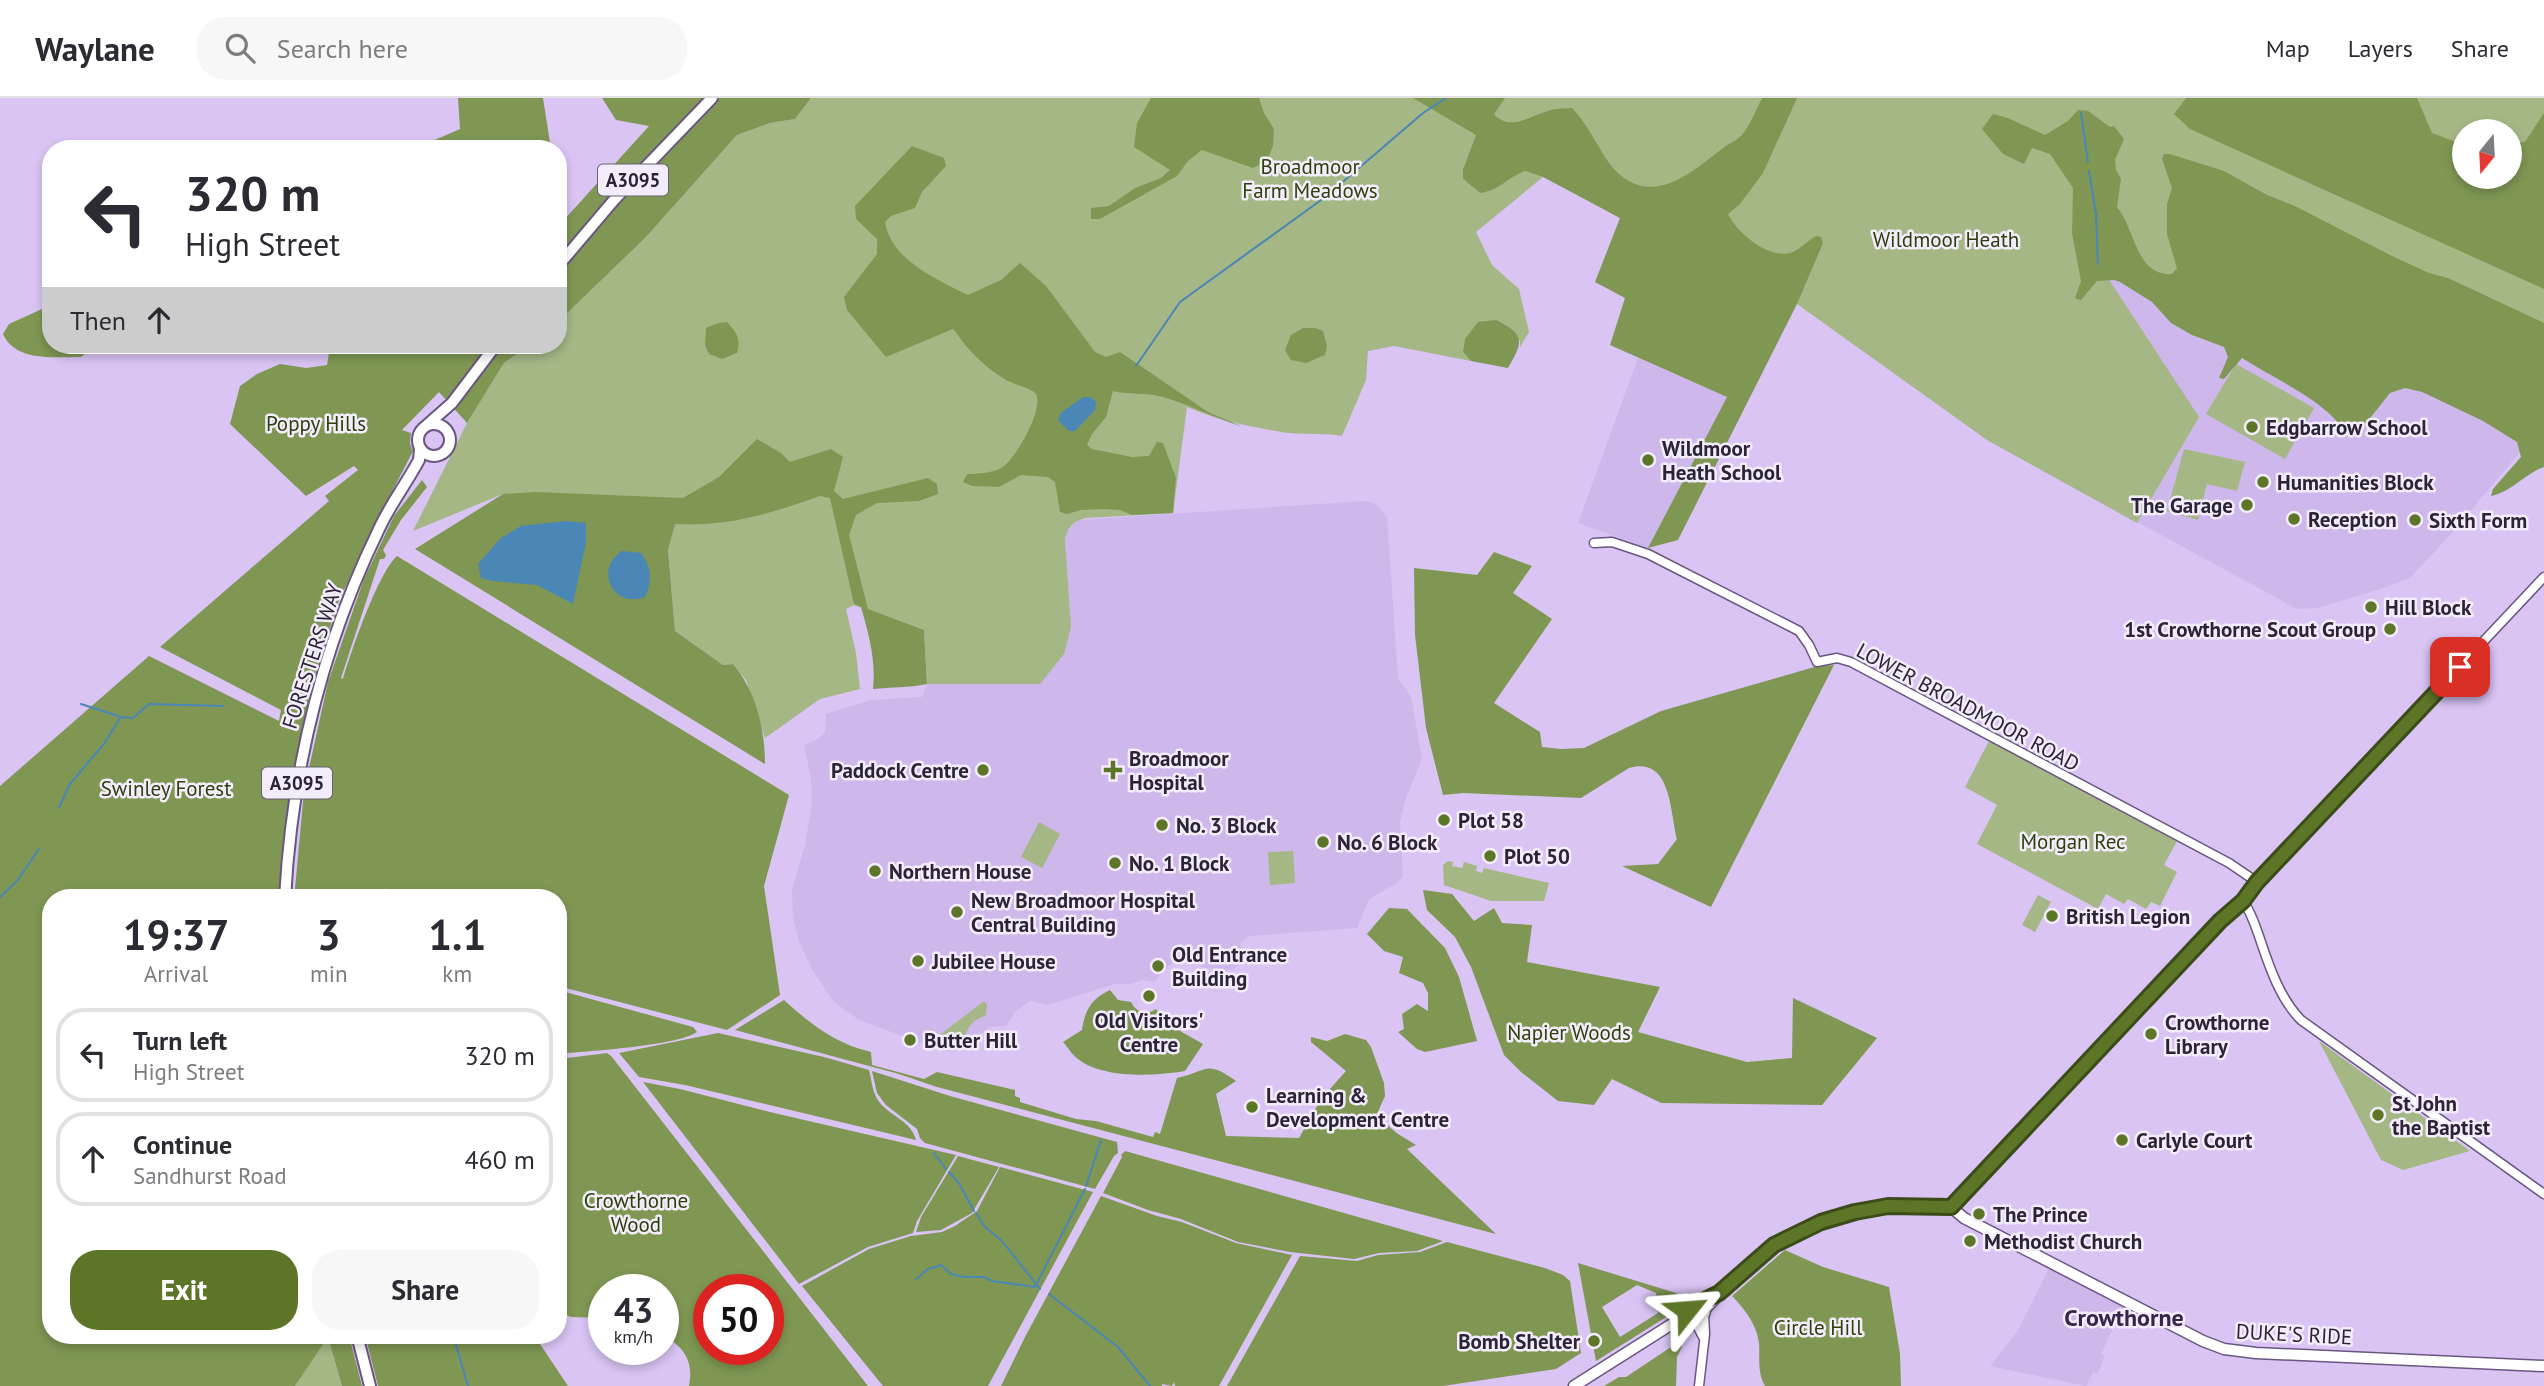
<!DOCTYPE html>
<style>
:root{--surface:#fff;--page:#f7f7f7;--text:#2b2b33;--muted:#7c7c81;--line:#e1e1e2;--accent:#5d7527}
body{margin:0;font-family:"PT Sans",sans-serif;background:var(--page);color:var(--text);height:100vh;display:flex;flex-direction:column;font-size:26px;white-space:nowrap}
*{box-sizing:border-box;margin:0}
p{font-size:23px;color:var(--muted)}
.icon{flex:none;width:38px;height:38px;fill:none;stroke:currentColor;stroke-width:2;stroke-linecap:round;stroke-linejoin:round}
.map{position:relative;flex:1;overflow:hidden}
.drawer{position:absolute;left:42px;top:791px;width:525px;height:455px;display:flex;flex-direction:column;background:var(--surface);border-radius:28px;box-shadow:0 4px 10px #0003}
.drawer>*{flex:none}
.hud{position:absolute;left:42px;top:42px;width:525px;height:214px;border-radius:28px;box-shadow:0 4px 10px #0003;background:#fff;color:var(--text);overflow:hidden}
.needle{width:46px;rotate:198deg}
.buttons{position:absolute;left:2452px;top:21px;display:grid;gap:14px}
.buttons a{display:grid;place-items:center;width:70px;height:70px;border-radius:50%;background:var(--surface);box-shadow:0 4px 10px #0003;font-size:35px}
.speed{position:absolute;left:588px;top:1176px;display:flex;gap:14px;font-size:35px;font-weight:700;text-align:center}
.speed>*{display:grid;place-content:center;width:91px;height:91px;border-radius:50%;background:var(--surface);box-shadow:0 4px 10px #0003;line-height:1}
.speed small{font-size:18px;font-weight:400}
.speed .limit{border:10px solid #d22;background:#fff;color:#111}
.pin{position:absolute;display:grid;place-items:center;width:60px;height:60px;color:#fff;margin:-30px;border-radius:14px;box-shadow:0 4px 10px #0006}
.me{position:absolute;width:77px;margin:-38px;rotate:62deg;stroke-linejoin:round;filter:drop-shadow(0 0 5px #0008)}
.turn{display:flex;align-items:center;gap:24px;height:147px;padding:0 28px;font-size:32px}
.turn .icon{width:91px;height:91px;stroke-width:2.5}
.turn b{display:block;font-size:49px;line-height:60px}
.then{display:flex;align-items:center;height:66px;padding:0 28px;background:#0003;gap:14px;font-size:26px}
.eta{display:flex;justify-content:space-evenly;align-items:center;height:119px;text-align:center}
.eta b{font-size:42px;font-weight:800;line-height:49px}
.primary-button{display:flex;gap:14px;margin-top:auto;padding:14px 28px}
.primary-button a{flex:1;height:80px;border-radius:28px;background:var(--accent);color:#fff;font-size:28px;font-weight:800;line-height:80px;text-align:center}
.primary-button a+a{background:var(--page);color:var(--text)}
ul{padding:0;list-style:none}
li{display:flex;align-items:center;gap:21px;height:94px;margin:0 14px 10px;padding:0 14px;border:4px solid var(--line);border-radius:28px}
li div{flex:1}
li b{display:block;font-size:26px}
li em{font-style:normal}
header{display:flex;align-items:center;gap:42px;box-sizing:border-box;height:98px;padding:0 35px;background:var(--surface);border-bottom:2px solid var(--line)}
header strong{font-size:33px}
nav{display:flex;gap:38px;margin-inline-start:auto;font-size:24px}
.search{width:490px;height:63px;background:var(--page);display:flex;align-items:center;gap:18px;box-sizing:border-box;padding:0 24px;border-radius:28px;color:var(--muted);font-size:26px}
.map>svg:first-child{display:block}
.built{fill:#ceb7eb}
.green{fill:#a4b785;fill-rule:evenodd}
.forest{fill:#7f9753;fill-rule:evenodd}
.water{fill:#4a86b6}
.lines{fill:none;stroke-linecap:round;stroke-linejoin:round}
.stream{stroke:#4a86b6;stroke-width:2}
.tertiary-casing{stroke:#695680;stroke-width:11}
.secondary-casing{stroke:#695680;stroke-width:13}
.primary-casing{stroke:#695680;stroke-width:14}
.tertiary{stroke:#fff;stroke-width:8}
.secondary{stroke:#fff;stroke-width:10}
.primary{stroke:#fff;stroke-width:10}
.route-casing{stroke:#3c4c19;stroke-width:18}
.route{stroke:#5d7527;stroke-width:12}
.poi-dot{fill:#5d7527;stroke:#f3edfb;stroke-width:2.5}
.labels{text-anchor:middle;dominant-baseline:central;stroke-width:5;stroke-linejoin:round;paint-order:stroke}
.shield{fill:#f3edfb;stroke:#686071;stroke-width:2}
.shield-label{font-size:19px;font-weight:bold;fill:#2c2436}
.park-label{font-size:21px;fill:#2f3f0a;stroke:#f3edfb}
.poi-label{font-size:21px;font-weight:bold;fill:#2c2436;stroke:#f3edfb;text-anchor:start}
.street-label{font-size:21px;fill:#2c2436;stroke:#f3edfb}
.quarter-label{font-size:24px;font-weight:bold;fill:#38254b;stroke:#f3edfb}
</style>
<header>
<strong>Waylane</strong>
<div class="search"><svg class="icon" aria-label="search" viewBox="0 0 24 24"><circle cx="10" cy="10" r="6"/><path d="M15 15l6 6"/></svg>Search here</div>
<nav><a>Map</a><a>Layers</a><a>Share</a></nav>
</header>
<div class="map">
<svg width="2544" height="1288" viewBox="0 0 2544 1288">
<rect width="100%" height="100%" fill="#d9c4f4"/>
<path class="built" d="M2099 167 2378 253 2530 342 2452 435 2410 480 2381 491 2317 510 2297 511 1987 342Z
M1638 260 1727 299 1648 450 1578 425Z
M1365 403 1376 406 1387 419 1398 580 1411 599 1422 661 1406 700 1400 724 1403 777 1397 785 1369 801 1357 830 1250 838 1241 844 1239 867 1231 872H1215L1177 862 1169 867 1154 884 1143 882 1131 886H1115L1047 907 1030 903 1015 914 1006 928 990 929 961 951 953 954 943 953 859 922 833 903 813 873 800 846 793 819 792 792 805 747 812 705 811 680 804 647 813 644 825 635 826 616 871 602 922 599 927 586H1040L1064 556 1071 529 1065 441 1068 432 1079 422Z
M2049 1171 2123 1208 2101 1256 2105 1258 2097 1276 2093 1274 2086 1288 1990 1268 2017 1234Z"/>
<path class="green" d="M811 0H2544V350L2433 285 2100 168 2199 319 2137 425 1987 342 1797 206 1616 118 1476 37 1463 71V81L1480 95C1497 94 1509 79 1525 73L1543 79 1476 134 1492 167 1519 191 1529 234 1520 249V242L1463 254 1471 263 1394 248 1368 253 1366 282 1342 338C1320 334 1298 338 1276 333 1244 327 1219 323 1187 309L1173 415 1086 420C1074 423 1067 429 1065 442L1071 529 1064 556 1040 586H927L924 532 854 507 846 511 856 555 860 591 820 601 765 640 746 582 733 566 723 567 675 533 668 452 674 426 503 396 413 433 467 325 504 265 530 247H558V224L646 139 737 37 770 25 795 21ZM2464 33H2510V79H2464Z
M2236 266 2314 310 2285 361 2206 316Z
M2184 351 2245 364 2237 393 2207 386 2198 422 2167 413Z
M1989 643 2177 743 2164 767 2177 774 2160 808 2151 804 2146 811 2128 801 2124 806 2106 796 2098 811 1977 746 1997 707 1965 689Z
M1039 724 1060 736 1042 770 1021 759Z
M1293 753 1295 785 1270 787 1268 754Z
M1448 763 1453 764 1452 768 1462 770 1464 764 1477 768 1476 773 1482 775 1484 770 1549 785 1544 803H1491L1444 787 1443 767Z
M2038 797 2051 804 2035 834 2022 827Z
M984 903 987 907 986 917 974 923 969 929 959 950 947 953 928 946Z
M2319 943 2470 1053 2403 1072 2381 1062Z
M328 1238 342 1288H295Z"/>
<path class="forest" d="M458 0H543L551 51H414L460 31Z
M602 0H811L795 21 770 25 737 37 646 139 558 224V95L563 123 649 28 616 22Z
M1151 0H1259L1264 15 1274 31 1273 48 1267 63 1253 70 1202 52 1188 63 1177 78 1100 121H1091V110L1109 108 1135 90 1161 80 1170 72 1134 49 1137 25Z
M1413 0H1505L1494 16C1510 34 1529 18 1548 13 1555 10 1564 11 1572 10 1591 29 1602 61 1619 76 1656 108 1693 73 1723 50 1728 46 1736 43 1741 38 1750 28 1756 12 1762 0H1797L1763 75 1740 106 1728 116C1737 135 1770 163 1793 154 1801 150 1809 142 1816 138L1821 139 1823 145 1797 206 1678 442 1648 450 1727 299 1610 247 1625 200 1595 184 1620 120 1543 79 1525 73C1509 79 1497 94 1480 95L1463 81V71L1476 37Z
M2186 0H2417L2432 35 2464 47V79H2510V46L2525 44 2544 15V191L2190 31 2174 16Z
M2078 12 2088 13 2110 29 2114 28 2124 41 2115 62 2116 72 2121 81 2117 109C2135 130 2136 179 2172 176L2177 170 2167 136V106L2172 90 2162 61 2164 56H2170L2224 73 2267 97 2295 108 2392 158 2429 175 2448 180 2544 225V369C2523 377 2513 393 2491 398L2493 391 2521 359 2517 344 2483 323 2439 302 2422 294 2405 290 2390 295 2363 329 2347 336C2323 300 2277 283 2242 260L2224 281 2219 280 2228 259 2224 249 2192 237 2171 225 2152 204 2120 184 2114 182 2097 183 2081 202 2075 200 2081 183 2072 135 2073 90 2050 56 2032 50 2024 66 2003 56 1982 31 1993 16 2008 20 2045 37 2068 23Z
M912 48 944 60 946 68 922 94 915 110 891 118 885 124C891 162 936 181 968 197L1001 182 1020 165 1046 188 1095 254 1106 259 1120 254 1208 314 1243 329C1216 320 1190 307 1163 299 1147 294 1129 297 1113 293L1106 319 1092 336 1087 347 1092 351 1132 359 1149 358 1157 344 1163 345 1176 380 1173 415 1132 417 1120 412 1103 411 1081 412 1067 416 1060 414 1055 384 1048 379 1021 377 999 389 972 388 963 384 967 376C977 376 996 375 1004 368 1016 359 1044 312 1036 296 1033 290 1010 286 1003 280 989 272 977 260 966 248 961 242 958 236 953 231L886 259 847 212 844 199 877 156V141L856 121 855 108Z
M51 207V247H96L81 259C55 259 15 264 3 236L9 226Z
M1496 222C1526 237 1523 244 1508 270L1471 263 1463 254 1465 241 1478 224Z
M727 224C737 235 741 241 737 255L722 261 709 256 705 247 706 230 718 225Z
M1303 230H1315L1323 233 1327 248 1325 257 1306 265 1291 262 1285 252 1291 237Z
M327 247H530L504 265 467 325 439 294 402 332 411 335 410 346 413 353 365 446 338 505 311 588 293 680 278 800H51V1237H349L362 1288H342L328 1239 295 1288H0V688L149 558 279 623 281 612 160 549 329 403 325 398 358 372 354 368 306 398 230 326 240 288 257 276 280 266 306 270 327 267 329 255Z
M757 341 781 355 790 364 831 351 843 359 834 393 843 401 928 380 937 386 938 396 919 403 877 405 856 417 849 437 868 511 924 532 927 586C909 590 891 589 873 591 876 562 869 537 861 509L854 506 830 400 820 398C773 415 726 429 675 426L668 452 675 533 723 567 733 566C756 593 765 631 765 666L415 451 503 396 535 394 683 400 719 379Z
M422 382 427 389 401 422 383 452 386 457 384 461H380L341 580 343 581C351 554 378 475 397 458L789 697 764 788 780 897 727 932 558 888V800H393L386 790 381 800H326L295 791 304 693 328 584 364 481 394 418Z
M1494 454 1532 468 1513 495 1552 521 1494 605 1540 634 1542 649 1561 651 1584 650 1661 613 1818 568 1834 567 1711 809 1622 768 1658 766 1677 741C1670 712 1671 658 1629 670L1581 700 1463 695 1443 697 1426 630 1415 537 1414 470 1477 477Z
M1423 792 1452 796 1474 823 1494 810 1502 825 1532 827 1527 864 1660 889 1638 934 1747 964 1792 960 1793 900 1877 940 1822 1007 1661 1005 1612 981 1594 1007 1558 1003 1521 974 1504 957 1471 869 1455 839 1427 812Z
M1389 810 1407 811 1445 850 1459 879 1477 943 1425 954 1417 951 1398 934 1404 931 1402 916 1417 906 1428 913V895L1423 885 1399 875 1403 859 1384 853 1367 836Z
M558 892 693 929 697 934C677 948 587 953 558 956Z
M1110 892 1118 902 1131 904C1136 914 1146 918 1156 911L1166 925 1203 946 1185 973C1156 978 1103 981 1078 961 1072 957 1068 949 1063 944L1082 932C1085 912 1091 901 1110 892Z
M784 902C810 926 836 946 871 954L872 967 924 981 937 974 1015 992V998L1020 1000V1004L1076 1021 1096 1023 1153 1039 1155 1034 1160 1036 1177 980C1208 973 1206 961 1236 983L1216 996 1226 1038 1299 1040 1321 1001 1346 973 1311 944V939L1327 943 1345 936 1366 942 1371 949 1384 985 1385 998 1376 1018 1398 1036 1416 1047 1407 1051 1496 1136 937 989 899 976 735 932Z
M718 935 824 959 869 972C872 984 872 995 880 1005 892 1019 911 1023 916 1042L685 987 639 979 619 955Z
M607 955 612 959 868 1288H689C694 1263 684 1249 663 1237V1192H604V1220L571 1219 558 1214V984L563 966 567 960ZM709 1192H768V1251H709Z
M872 973 950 998 1117 1044 1118 1055 1114 1058 1095 1091 925 1045 920 1040 917 1031 886 1007 877 995Z
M643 984 680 991 774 1015 956 1057 917 1123 913 1135 868 1149 799 1186Z
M1125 1053 1443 1143 1417 1153 1379 1155 1354 1161 1290 1154 1238 1144 1181 1121 1148 1112 1103 1095 1122 1059 1121 1057Z
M958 1058 999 1069 972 1115 941 1132 916 1134 921 1119Z
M1000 1069 1093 1094 988 1288H883L802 1188 869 1151 911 1138 942 1134 955 1128 977 1113Z
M1101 1098 1157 1118 1182 1124 1236 1145 1292 1157 1219 1288H1175L1174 1284 1172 1288 1162 1286V1288H1001L1025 1239Z
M1447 1144 1545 1170 1563 1177 1570 1183 1581 1255 1556 1271 1443 1288H1227L1300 1158 1357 1163 1378 1157 1420 1154Z
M1785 1152 1823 1169 1889 1189 1900 1256 1901 1288H1765C1757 1273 1760 1261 1759 1245 1757 1227 1744 1210 1732 1198Z
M1578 1165 1676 1195 1682 1202 1679 1211 1596 1263ZM1637 1187 1656 1195 1658 1215 1620 1239 1602 1209Z
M365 1237H534L568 1288H378Z
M1680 1243 1682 1249 1677 1259 1676 1288H1604L1619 1279H1626Z"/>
<path class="water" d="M1083 299H1090L1096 304 1095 312 1075 333H1069L1058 322 1061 315Z
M566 423 586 425V444L573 506 537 487 492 483 481 480 478 466 501 440 521 428Z
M622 453 641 455C652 469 652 484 645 499 614 511 593 472 622 453Z"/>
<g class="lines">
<path class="stream" d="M2081 15 2088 64
M2089 73 2096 116 2098 166
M1331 94 1423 15 1446 0
M1136 268 1180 204 1328 97
M81 606 121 619 133 620 149 606 223 608
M59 710 69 687 104 646 120 620
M0 799 17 783 39 751
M934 1055 946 1071
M949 1074 959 1085 974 1113
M1086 1088 1101 1042
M976 1115 984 1128 1002 1143 1040 1191
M916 1181 928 1171 941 1167 951 1176 964 1179H984L992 1183 1035 1189 1085 1091
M1049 1196 1118 1249 1150 1288
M453 1237 468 1288"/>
<g class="tertiary-casing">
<path id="tertiary" d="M1594 445 1612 444 1648 456 1799 533 1809 547 1817 564 1837 560 1851 564 2229 765 2257 784
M2243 803C2252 815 2256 830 2261 844 2270 871 2281 902 2301 922L2544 1096
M1951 1109 2219 824 2243 803 2257 784 2544 479
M1693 1220 1703 1239
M1699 1288 1705 1236 1704 1216"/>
</g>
<g class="secondary-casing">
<path id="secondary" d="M1687 1212a9 9 0 1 1 18 0a9 9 0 1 1-18 0Z
M1705 1211C1759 1153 1805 1118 1887 1108 1908 1106 1929 1109 1951 1109L1964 1120 2203 1243 2224 1251 2256 1255 2544 1268
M1574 1288 1672 1226 1687 1212"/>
</g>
<g class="primary-casing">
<path id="primary" d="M558 168 614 102 712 0
M418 342a16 16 0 1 1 32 0a16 16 0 1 1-32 0Z
M427 327 452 305 496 247
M285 800C292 671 322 548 379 431 390 407 406 386 419 362L420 351
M357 1237 370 1288"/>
</g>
<use href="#tertiary" class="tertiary"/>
<use href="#secondary" class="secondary"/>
<use href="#primary" class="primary"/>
</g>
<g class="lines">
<g class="route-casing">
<path id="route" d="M1687 1212 1691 1204H1701L1719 1195 1774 1147 1821 1124 1855 1114 1888 1108 1951 1109 2220 823 2243 803 2257 784 2460 569"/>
</g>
<use href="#route" class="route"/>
</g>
<g class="poi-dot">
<circle cx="2252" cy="329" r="7"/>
<circle cx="1648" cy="362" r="7"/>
<circle cx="2263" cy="384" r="7"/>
<circle cx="2247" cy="407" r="7"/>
<circle cx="2294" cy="421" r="7"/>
<circle cx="2415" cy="422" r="7"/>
<circle cx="2371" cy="509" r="7"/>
<circle cx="2390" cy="531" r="7"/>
<circle cx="983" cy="672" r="7"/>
<path d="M1109.5 661.5h7v7h7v7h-7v7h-7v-7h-7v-7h7z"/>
<circle cx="1444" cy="722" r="7"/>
<circle cx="1162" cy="727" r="7"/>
<circle cx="1323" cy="744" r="7"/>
<circle cx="1490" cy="758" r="7"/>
<circle cx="1115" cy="765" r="7"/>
<circle cx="875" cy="773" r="7"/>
<circle cx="957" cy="814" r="7"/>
<circle cx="2052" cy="818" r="7"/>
<circle cx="918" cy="863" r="7"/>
<circle cx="1158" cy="868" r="7"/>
<circle cx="1149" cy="898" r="7"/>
<circle cx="2151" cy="936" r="7"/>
<circle cx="910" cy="942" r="7"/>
<circle cx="1252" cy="1009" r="7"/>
<circle cx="2378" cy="1017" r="7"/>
<circle cx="2122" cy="1042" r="7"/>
<circle cx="1979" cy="1116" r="7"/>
<circle cx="1970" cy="1143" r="7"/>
<circle cx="1594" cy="1243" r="7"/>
</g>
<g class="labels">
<g class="shield">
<rect x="598" y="66.5" width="70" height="31" rx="5"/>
<rect x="262" y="669.5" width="70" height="31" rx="5"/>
</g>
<g class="shield-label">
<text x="633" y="82">A3095</text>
<text x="297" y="685">A3095</text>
</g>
<g class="park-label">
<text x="1310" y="68">Broadmoor<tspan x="1310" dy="24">Farm Meadows</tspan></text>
<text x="1946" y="141">Wildmoor Heath</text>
<text x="316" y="325">Poppy Hills</text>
<text x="166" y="690">Swinley Forest</text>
<text x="2073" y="743">Morgan Rec</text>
<text x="1569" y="934">Napier Woods</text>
<text x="636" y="1102">Crowthorne<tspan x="636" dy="24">Wood</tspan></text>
<text x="1818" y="1229">Circle Hill</text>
</g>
<g class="poi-label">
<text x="2266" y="329">Edgbarrow School</text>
<text x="1662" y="350">Wildmoor<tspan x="1662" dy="24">Heath School</tspan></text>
<text x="2277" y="384">Humanities Block</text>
<text x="2233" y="407" text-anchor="end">The Garage</text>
<text x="2308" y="421">Reception</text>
<text x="2429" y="422">Sixth Form</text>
<text x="2385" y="509">Hill Block</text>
<text x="2376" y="531" text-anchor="end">1st Crowthorne Scout Group</text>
<text x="1129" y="660">Broadmoor<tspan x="1129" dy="24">Hospital</tspan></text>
<text x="969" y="672" text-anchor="end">Paddock Centre</text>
<text x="1458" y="722">Plot 58</text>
<text x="1176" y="727">No. 3 Block</text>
<text x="1337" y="744">No. 6 Block</text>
<text x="1504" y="758">Plot 50</text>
<text x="1129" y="765">No. 1 Block</text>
<text x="889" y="773">Northern House</text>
<text x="971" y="802">New Broadmoor Hospital<tspan x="971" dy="24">Central Building</tspan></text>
<text x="2066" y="818">British Legion</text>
<text x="1172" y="856">Old Entrance<tspan x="1172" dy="24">Building</tspan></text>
<text x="932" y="863">Jubilee House</text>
<text x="1149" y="922" text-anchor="middle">Old Visitors'<tspan x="1149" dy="24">Centre</tspan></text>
<text x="2165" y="924">Crowthorne<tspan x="2165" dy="24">Library</tspan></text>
<text x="924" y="942">Butter Hill</text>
<text x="1266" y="997">Learning &amp;<tspan x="1266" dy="24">Development Centre</tspan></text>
<text x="2392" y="1005">St John<tspan x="2392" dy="24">the Baptist</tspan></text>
<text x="2136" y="1042">Carlyle Court</text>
<text x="1993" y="1116">The Prince</text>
<text x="1984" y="1143">Methodist Church</text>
<text x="1580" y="1243" text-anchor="end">Bomb Shelter</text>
</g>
<g class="street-label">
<text transform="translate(312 558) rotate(-72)">FORESTERS WAY</text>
<text transform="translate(1968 609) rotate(28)">LOWER BROADMOOR ROAD</text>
<text transform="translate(2294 1236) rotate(3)">DUKE'S RIDE</text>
</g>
<g class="quarter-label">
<text x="2124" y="1219">Crowthorne</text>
</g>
</g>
</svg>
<div class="buttons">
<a><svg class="needle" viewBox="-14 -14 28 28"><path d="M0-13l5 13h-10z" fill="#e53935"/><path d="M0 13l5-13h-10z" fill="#7c7c81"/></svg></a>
</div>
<div class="speed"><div>43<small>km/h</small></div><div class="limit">50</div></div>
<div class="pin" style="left:2460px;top:569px;background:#d93025"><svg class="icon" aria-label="arrive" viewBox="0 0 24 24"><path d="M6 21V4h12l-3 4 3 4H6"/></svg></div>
<svg class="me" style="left:1687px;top:1212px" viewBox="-20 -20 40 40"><path d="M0-17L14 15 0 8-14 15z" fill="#5d7527" stroke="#fff" stroke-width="4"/></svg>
<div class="hud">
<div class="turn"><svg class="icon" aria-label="left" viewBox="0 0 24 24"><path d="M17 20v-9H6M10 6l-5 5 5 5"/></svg><div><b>320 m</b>High Street</div></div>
<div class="then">Then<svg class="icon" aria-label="ahead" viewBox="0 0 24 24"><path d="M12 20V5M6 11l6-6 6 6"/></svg></div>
</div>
<section class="drawer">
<div class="eta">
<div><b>19:37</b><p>Arrival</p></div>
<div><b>3</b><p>min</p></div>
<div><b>1.1</b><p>km</p></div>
</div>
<ul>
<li><svg class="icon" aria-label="left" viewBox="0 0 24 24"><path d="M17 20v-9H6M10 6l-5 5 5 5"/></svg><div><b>Turn left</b><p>High Street</p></div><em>320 m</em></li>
<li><svg class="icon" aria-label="ahead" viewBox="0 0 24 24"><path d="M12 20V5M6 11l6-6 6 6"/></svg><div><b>Continue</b><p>Sandhurst Road</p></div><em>460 m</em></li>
</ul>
<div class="primary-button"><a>Exit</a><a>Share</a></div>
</section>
</div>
